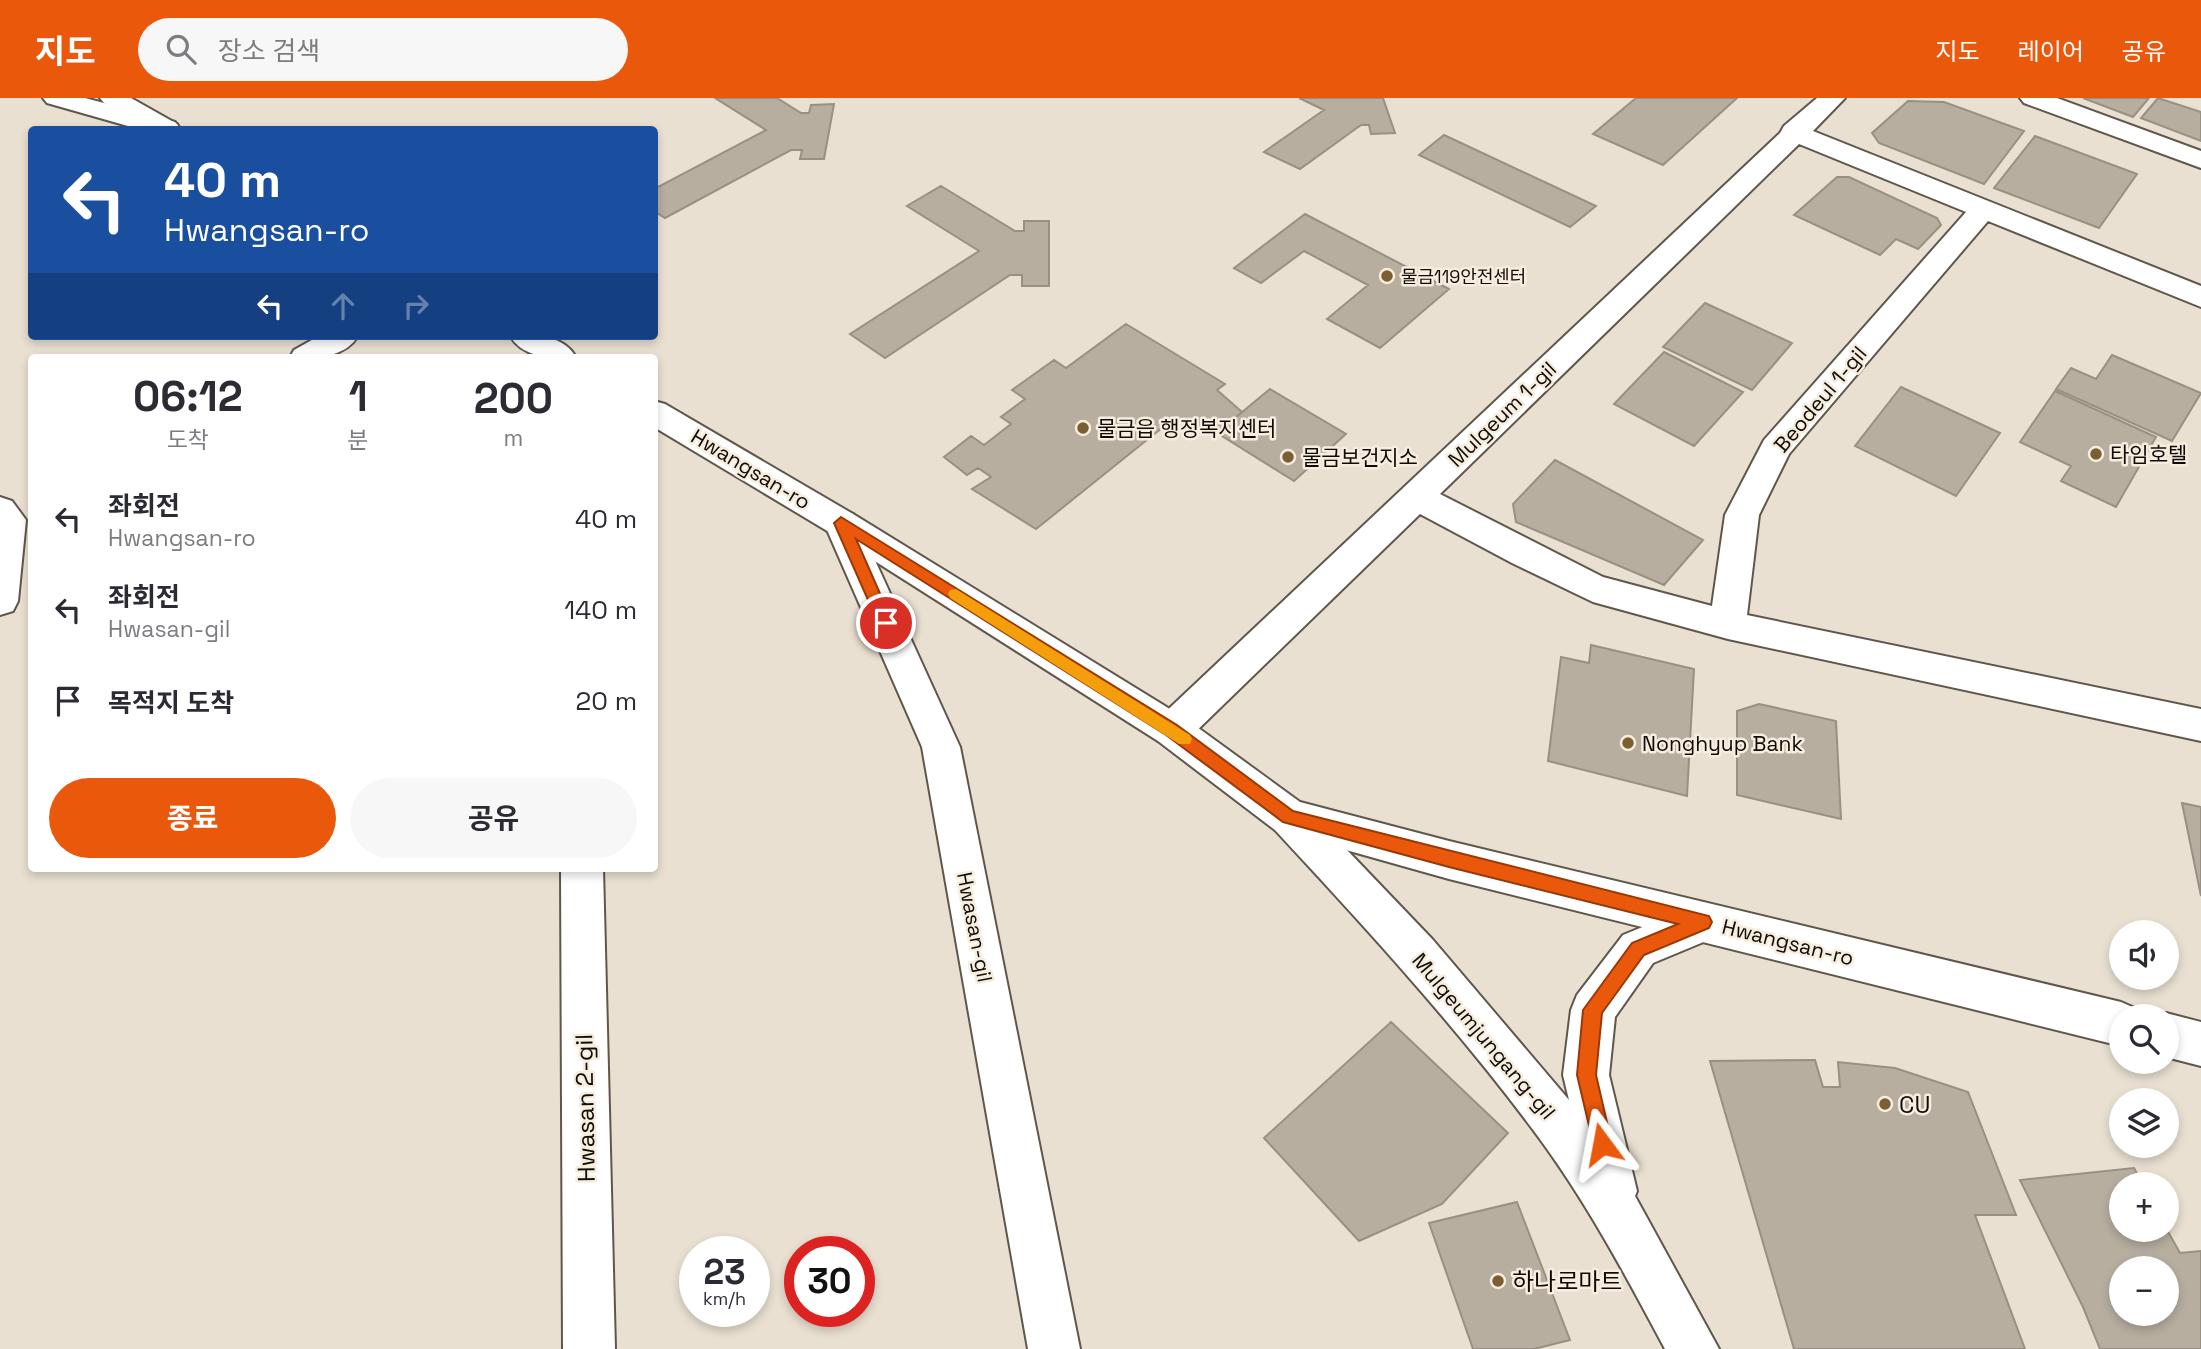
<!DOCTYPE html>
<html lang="ko">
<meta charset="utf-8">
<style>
:root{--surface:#fff;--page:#f7f7f7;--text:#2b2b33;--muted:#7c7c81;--accent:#ea580c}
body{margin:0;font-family:"Space Grotesk","Noto Sans KR",sans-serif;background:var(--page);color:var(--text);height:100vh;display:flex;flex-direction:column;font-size:26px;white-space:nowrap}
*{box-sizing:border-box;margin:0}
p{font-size:23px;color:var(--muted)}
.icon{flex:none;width:38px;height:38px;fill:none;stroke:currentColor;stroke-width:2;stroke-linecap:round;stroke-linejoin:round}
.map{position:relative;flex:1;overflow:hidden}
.drawer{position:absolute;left:28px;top:256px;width:630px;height:518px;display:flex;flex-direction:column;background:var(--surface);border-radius:7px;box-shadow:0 4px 10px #0003}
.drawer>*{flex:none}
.top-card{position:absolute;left:28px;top:28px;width:630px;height:214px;border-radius:7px;box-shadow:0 4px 10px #0003;background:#1a4fa0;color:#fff;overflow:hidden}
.tools{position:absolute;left:2109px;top:822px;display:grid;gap:14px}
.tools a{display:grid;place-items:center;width:70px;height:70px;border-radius:50%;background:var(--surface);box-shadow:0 4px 10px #0003;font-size:35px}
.speed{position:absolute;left:679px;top:1138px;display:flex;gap:14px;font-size:35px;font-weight:700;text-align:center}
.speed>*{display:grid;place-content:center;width:91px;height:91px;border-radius:50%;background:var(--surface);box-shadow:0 4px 10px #0003;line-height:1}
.speed small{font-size:18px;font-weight:400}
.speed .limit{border:10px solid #d22;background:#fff;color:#111}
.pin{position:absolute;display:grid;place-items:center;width:60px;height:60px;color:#fff;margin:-30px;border:4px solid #fff;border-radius:50%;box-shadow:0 2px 7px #0007}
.me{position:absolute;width:77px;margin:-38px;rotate:347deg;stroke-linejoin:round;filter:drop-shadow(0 0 5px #0008)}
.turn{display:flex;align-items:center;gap:24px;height:147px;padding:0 21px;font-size:32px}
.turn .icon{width:91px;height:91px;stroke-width:2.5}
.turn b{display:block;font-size:49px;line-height:60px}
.lanes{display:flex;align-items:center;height:66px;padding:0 21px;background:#0003;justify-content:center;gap:35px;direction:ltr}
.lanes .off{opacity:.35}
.eta{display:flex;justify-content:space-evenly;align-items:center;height:119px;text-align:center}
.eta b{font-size:42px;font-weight:700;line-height:49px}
.primary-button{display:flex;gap:14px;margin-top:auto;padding:14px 21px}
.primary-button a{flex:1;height:80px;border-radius:42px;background:var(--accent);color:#fff;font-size:28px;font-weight:700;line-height:80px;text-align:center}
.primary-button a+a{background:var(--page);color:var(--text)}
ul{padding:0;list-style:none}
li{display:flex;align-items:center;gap:21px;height:91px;padding:0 21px}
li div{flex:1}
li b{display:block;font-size:26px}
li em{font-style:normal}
header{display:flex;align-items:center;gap:42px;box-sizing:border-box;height:98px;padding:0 35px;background:var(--accent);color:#fff}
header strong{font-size:33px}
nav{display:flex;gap:38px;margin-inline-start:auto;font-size:24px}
.search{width:490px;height:63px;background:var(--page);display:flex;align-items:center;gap:18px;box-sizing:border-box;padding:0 24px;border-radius:38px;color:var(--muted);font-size:26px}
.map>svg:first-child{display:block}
.building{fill:#b7aea0;stroke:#989082;stroke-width:2;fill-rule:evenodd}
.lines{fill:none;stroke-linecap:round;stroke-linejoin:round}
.street-casing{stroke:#5f574b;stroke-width:4}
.secondary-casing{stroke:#5f574b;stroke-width:4}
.street{fill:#fff;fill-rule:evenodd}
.secondary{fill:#fff;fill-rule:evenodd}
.route{fill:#ea580c;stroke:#983908;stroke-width:2}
.slow{fill:#f59e0b}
.poi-dot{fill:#7b5f32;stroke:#f7edde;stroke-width:2.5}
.labels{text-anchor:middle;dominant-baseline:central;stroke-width:5;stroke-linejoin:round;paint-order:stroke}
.far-poi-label{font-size:18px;fill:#0f0c07;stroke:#f7edde;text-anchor:start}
.street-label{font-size:21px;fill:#0f0c07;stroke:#f7edde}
.poi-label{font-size:21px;fill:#0f0c07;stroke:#f7edde;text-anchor:start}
.near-poi-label{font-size:24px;fill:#0f0c07;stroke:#f7edde;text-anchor:start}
.near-street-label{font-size:24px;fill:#0f0c07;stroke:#f7edde}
</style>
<header>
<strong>지도</strong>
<div class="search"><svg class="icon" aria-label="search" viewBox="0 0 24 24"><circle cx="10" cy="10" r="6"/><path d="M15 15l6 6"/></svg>장소 검색</div>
<nav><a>지도</a><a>레이어</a><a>공유</a></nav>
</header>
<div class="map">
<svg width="2201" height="1251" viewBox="0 0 2201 1251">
<rect width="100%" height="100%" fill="#e9e0d1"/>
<path class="building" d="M715 0H777L801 15H809L811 7 834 6 824 61H800L802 52H791L665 120 654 113V91L766 32Z
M1299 0H1383L1395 35 1371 36 1369 27H1361L1300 71 1264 54 1324 12Z
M1636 0H1737L1663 67 1593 36Z
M2083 0H2149L2133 19Z
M2158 0 2201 14V43L2141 20Z
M1908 3 1944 4 2024 33 1984 86 1879 45 1872 35Z
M1444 37 1596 108 1570 129 1419 57Z
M2035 38 2137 76 2099 130 1994 90Z
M1837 79H1849L1937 120 1941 127 1918 151 1896 141 1880 157 1794 117Z
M941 88 1015 133H1024V123H1049V188H1022V177H1010L885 260 850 236 979 153 907 108Z
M1305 116 1449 191 1380 250 1327 221 1368 187 1304 153 1261 185 1234 170Z
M1705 205 1792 245 1752 292 1663 249Z
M1126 226 1225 286 1217 292 1242 314 1217 335 1173 321 1036 431 972 391 991 379 978 370 967 377 944 359 971 338 984 347 1011 326 1001 319 1025 301 1012 292 1054 262 1066 270Z
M1664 254 1743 294 1694 348 1614 306Z
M2112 257 2201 295 2172 343 2056 291 2071 270 2096 281Z
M1901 289 2000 335 1956 398 1855 348Z
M1270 291 1346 336 1294 383 1217 335Z
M2055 293 2156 339 2116 409 2061 383 2071 368 2020 344Z
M1555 362 1703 442 1664 487 1516 424 1513 406Z
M1591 547 1694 571 1687 698 1548 663 1561 559 1589 565Z
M1759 606 1836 623 1841 721 1737 697V613Z
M2182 705 2201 709V798Z
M1391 924 1508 1035 1442 1106 1359 1143 1264 1040Z
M1815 962 1823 989H1840L1838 964 1895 970 1968 994 2016 1117H1975L2025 1251H1794L1710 963Z
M2134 1070 2143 1087H2121V1132H2166V1130L2180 1155 2201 1153V1251H2100L2083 1209 2020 1082ZM2121 1171H2166V1216H2121Z
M1517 1104 1570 1242 1534 1251H1473L1429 1125Z"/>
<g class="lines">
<g class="street-casing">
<path id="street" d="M43 0H85L175 24 179 30 142 32 47 5Z
M1817 0H1845L1813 33 2201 188V209L1988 123 1789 356 1759 417 1747 517 2201 611V643L1728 541 1593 504 1512 465 1420 416 1186 643 1172 648 1158 643 1153 632 1158 621 1780 35 1784 28ZM1799 46 1966 114 1764 342 1725 417 1712 508 1603 479 1440 396Z
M2020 0H2057L2201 53V70L2024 5Z
M319 238H358C343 262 314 259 290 259L294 252Z
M0 399 12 403 26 422 18 503 13 513 0 517Z
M841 412 853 416 858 425 960 649 1080 1251H1028L922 649 824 425 829 416Z
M1289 701 1303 706 1433 842 1569 1002 1563 977 1571 912 1577 897 1623 837 1703 804 1718 810 1724 824 1718 838 1653 865 1615 919 1609 977 1637 1093 1635 1098 1719 1251H1665C1625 1176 1585 1101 1534 1033 1455 927 1365 829 1275 732L1269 719 1275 706Z
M561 770H603L615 1251H563Z"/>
</g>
<g class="secondary-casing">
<path id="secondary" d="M100 0H131L177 26 181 32H148L104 5Z
M510 238C534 238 562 235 576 259 552 259 525 262 510 238Z
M654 303 665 306 853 416 1186 621 1300 704 1449 743 2121 904 2137 911 2140 919H2121V948L1449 781 1275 732 1158 643 829 434 654 329Z
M2166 915 2201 924V968L2166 959V919H2157Z"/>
</g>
<use href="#street" class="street"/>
<use href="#secondary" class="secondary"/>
</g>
<path class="route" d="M841 419 1177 627 1293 713 1709 818 1712 824 1709 830 1644 857 1602 915 1596 977 1612 1046 1609 1053 1602 1056 1595 1053 1577 977 1583 912 1632 845 1678 826 1449 769 1283 724 1166 637 856 441 893 525 891 529H880L834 425Z"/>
<path class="slow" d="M956 491 1190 637 1192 641 1190 646H1179L950 500 948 496 950 492Z"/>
<g class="poi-dot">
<circle cx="1387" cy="178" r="7"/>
<circle cx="1083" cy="330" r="7"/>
<circle cx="2096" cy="356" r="7"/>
<circle cx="1288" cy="359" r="7"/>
<circle cx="1628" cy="645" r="7"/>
<circle cx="1885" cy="1006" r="7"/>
<circle cx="1498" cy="1183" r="7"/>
</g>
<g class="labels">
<g class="far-poi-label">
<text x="1401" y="178">물금119안전센터</text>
</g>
<g class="street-label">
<text transform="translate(1820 301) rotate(-50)">Beodeul 1-gil</text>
<text transform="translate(1502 316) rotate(-44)">Mulgeum 1-gil</text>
<text transform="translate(751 371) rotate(31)">Hwangsan-ro</text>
<text transform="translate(975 829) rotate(79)">Hwasan-gil</text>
<text transform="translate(1788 844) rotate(14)">Hwangsan-ro</text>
<text transform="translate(1484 938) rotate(50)">Mulgeumjungang-gil</text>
</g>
<g class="poi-label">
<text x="1097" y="330">물금읍 행정복지센터</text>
<text x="2110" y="356">타임호텔</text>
<text x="1302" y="359">물금보건지소</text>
<text x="1642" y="645">Nonghyup Bank</text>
</g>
<g class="near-poi-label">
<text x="1899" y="1006">CU</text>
<text x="1512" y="1183">하나로마트</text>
</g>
<g class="near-street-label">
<text transform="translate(585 1010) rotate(-91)">Hwasan 2-gil</text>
</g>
</g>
</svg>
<div class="tools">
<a><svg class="icon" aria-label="sound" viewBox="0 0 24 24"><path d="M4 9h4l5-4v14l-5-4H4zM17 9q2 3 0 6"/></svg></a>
<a><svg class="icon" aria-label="search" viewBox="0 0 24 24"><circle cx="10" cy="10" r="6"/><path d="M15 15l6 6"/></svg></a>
<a><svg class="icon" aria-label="layers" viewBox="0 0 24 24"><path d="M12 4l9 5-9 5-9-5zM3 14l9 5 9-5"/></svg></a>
<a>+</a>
<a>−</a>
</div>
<div class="speed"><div>23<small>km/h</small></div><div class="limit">30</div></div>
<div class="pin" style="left:886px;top:525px;background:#d93025"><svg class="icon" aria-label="arrive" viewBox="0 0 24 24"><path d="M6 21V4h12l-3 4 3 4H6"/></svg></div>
<svg class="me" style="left:1602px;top:1046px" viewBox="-20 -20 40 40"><path d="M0-17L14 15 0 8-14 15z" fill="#ea580c" stroke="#fff" stroke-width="4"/></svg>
<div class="top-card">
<div class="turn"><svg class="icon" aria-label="left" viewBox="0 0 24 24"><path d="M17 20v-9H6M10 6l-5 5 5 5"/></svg><div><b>40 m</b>Hwangsan-ro</div></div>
<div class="lanes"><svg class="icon" aria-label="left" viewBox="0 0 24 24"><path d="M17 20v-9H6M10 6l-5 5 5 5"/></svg><svg class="icon off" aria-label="ahead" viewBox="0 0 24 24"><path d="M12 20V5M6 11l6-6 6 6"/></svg><svg class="icon off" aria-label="right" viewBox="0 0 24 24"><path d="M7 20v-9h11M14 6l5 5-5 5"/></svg></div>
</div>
<section class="drawer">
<div class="eta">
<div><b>06:12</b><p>도착</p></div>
<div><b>1</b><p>분</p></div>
<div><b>200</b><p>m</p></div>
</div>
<ul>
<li><svg class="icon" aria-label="left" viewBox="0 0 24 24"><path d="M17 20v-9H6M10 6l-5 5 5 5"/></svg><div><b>좌회전</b><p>Hwangsan-ro</p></div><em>40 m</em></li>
<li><svg class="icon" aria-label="left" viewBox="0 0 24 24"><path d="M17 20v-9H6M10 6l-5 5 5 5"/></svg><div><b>좌회전</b><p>Hwasan-gil</p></div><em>140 m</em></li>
<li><svg class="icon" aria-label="arrive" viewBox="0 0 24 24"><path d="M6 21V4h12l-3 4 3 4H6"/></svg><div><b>목적지 도착</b></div><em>20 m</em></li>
</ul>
<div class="primary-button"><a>종료</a><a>공유</a></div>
</section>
</div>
